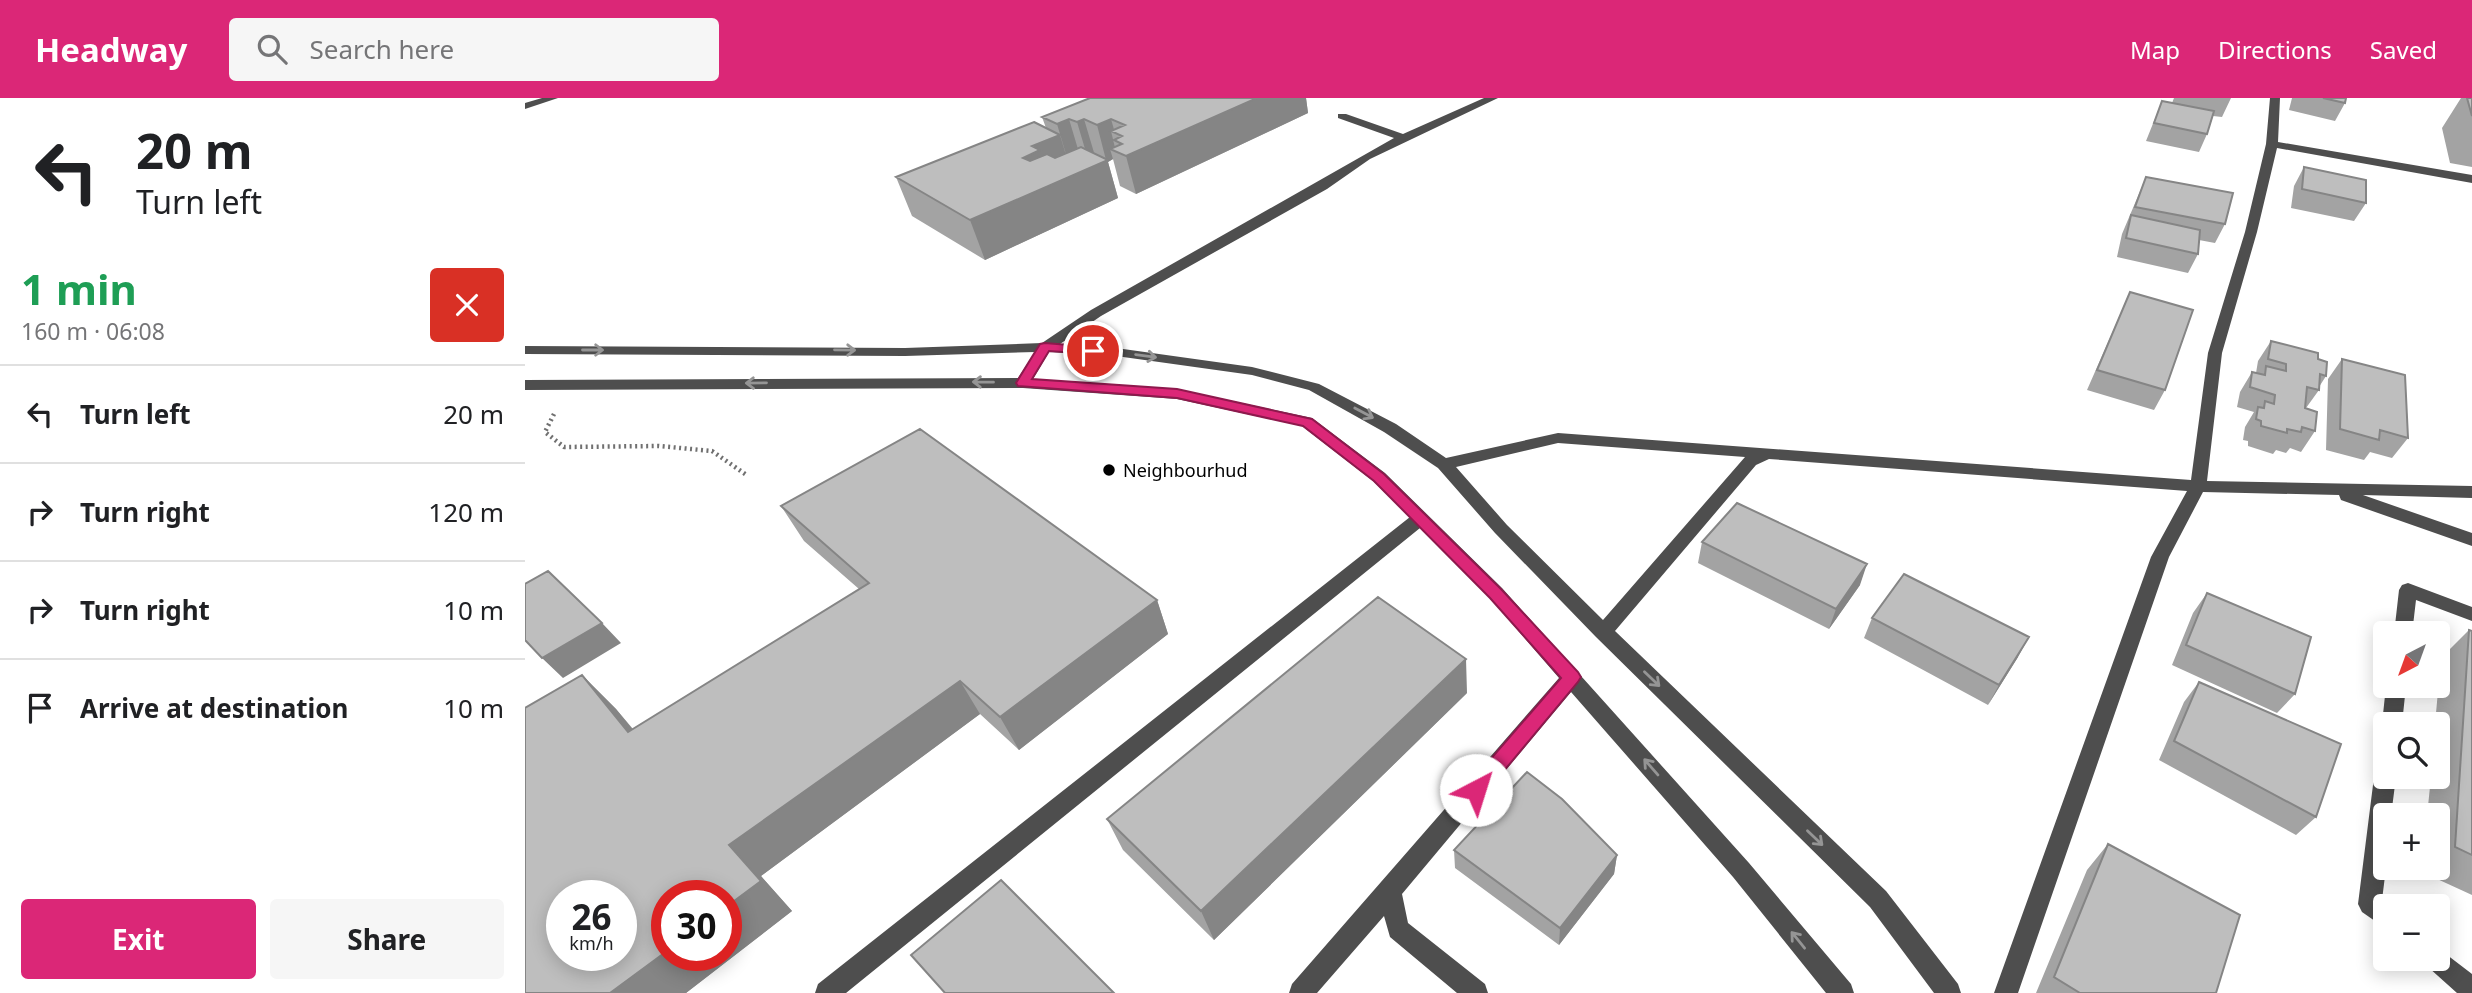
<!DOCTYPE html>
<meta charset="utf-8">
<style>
:root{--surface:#fff;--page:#f6f6f6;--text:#202124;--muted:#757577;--line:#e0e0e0;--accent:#db2777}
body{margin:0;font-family:"Noto Sans",sans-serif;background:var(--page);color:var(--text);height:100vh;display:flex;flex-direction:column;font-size:26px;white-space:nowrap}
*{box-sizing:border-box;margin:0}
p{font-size:23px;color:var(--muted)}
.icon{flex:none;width:38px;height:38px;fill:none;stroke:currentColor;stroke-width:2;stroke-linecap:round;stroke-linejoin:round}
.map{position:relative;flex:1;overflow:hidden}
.side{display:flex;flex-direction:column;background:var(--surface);width:525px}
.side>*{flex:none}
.top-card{background:#fff;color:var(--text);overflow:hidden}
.needle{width:46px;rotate:221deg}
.buttons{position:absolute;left:1848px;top:523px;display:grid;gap:14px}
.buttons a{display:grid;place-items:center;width:77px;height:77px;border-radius:7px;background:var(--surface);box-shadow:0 4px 18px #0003;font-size:35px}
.speed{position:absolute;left:21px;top:782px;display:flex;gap:14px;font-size:35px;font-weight:700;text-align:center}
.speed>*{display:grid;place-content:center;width:91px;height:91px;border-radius:50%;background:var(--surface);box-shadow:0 4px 18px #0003;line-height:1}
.speed small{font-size:18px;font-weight:400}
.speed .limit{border:10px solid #d22;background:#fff;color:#111}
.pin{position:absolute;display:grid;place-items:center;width:60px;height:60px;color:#fff;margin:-30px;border:4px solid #fff;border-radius:50%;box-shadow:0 2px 7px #0007}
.me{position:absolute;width:77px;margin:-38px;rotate:40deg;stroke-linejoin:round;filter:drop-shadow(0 0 5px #0008)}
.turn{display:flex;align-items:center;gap:24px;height:147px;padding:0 21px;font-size:32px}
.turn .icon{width:91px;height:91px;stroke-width:2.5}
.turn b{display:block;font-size:49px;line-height:60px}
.round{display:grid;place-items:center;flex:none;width:74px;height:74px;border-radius:7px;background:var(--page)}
.head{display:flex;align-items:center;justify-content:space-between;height:119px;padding:0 21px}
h1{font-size:42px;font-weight:700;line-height:52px;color:#1e9e55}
.cta{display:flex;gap:14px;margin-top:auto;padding:14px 21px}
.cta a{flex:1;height:80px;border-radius:7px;background:var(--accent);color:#fff;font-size:28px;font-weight:700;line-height:80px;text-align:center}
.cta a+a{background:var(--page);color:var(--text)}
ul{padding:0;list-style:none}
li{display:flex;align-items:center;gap:21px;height:98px;padding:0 21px;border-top:2px solid var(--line)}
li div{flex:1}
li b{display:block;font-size:26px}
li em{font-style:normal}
header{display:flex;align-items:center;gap:42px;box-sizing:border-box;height:98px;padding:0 35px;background:var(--accent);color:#fff}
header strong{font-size:33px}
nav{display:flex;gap:38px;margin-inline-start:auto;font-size:24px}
.search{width:490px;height:63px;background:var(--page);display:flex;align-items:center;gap:18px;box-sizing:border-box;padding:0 24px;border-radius:7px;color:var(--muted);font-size:26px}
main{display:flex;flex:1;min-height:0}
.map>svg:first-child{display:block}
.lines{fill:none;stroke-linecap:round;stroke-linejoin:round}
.path{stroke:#707070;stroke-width:4.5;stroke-dasharray:2 3.5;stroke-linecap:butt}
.minor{fill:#4e4e4e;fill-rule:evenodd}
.wall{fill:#a3a3a3}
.shaded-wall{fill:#858585}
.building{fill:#bebebe;stroke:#858585;stroke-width:2;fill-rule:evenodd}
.oneway{stroke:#959595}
.route{fill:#db2777;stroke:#8e194d;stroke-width:2}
.poi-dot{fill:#000;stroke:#fff;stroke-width:2.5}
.labels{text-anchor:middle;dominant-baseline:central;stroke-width:6;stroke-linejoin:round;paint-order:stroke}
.poi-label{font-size:18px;fill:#000;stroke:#fff;text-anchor:start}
</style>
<header>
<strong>Headway</strong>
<div class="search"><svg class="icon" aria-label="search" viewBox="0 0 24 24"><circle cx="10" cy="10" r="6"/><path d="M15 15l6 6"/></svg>Search here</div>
<nav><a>Map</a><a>Directions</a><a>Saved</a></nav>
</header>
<main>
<section class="side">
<div class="top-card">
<div class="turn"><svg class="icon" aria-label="left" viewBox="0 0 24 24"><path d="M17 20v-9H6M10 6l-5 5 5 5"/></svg><div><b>20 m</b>Turn left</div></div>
</div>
<div class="head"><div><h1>1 min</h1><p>160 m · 06:08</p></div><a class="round" style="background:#d93025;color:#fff"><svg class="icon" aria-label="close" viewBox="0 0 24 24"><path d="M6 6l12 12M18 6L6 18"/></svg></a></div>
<ul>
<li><svg class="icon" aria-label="left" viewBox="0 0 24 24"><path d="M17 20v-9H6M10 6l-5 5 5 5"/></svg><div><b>Turn left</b></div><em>20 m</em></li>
<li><svg class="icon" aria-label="right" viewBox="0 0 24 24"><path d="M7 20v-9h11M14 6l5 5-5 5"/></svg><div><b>Turn right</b></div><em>120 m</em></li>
<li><svg class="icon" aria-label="right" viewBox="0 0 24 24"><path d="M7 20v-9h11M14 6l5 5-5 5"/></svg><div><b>Turn right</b></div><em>10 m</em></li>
<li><svg class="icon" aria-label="arrive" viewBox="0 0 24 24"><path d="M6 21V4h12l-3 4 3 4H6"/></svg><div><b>Arrive at destination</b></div><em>10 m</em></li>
</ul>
<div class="cta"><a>Exit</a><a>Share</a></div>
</section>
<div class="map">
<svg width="1947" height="895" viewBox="0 0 1947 895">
<rect width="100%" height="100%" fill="#fff"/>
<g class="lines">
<path class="path" d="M29 316 20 334 39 349 134 348 187 353 223 378"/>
<path class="minor" d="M17 0H33L0 11V5Z
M959 0H973L845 61 802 91 576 218 535 246 591 250 727 269 794 286 871 326 921 360 1033 335 1666 382 1683 255 1720 134 1741 46 1745 0H1755L1753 44 1947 77V85L1752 50 1732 134 1697 255 1682 383 1947 388V400L1838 397 1947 435V448L1816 402 1814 397 1678 394 1644 459 1493 895H1469L1626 459 1662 393 1244 361 1231 367 1090 533 1361 793 1433 886 1436 895H1409L1345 809 1071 539 970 435 913 370 859 334 784 292 727 277 591 258 524 254 508 281 652 291 787 320 860 375 977 490 1224 765 1326 886 1329 895H1301L1208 779 1046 594 877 796 883 825 960 886 963 895H932L865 839 859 818 792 895H764L767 886 1034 580 965 500 895 430 321 895H290L293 886 885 419 848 383 777 328 652 301 498 290 0 292V282L493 280 510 254 380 258 0 256V248L380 250 517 245 566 212 869 40 813 20V16H821L878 36ZM1033 345 1220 359 1078 522 982 427 931 369Z
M1883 485 1947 509V523L1891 502 1887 536H1869L1874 492 1877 487Z
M1861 588H1881L1877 626H1860V632L1857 626Z
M1860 670V679H1871L1866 718H1860L1861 770 1857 802 1865 808H1860V830L1837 814 1833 806 1849 679 1853 673Z
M1913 850 1947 876V895H1932L1903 869 1899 861H1913Z"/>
</g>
<path class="wall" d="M565 0H781L783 15 611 96 595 88 588 61 583 64 593 100 460 162 387 118 371 79 521 30 517 19Z
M1649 0H1706L1697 19 1688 18 1682 36 1674 54 1621 43 1637 3 1647 5Z
M1767 0H1821L1820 5 1810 23 1764 12Z
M1936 0H1947V69L1925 65 1917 30Z
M1779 69 1841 105 1829 123 1766 110 1769 88Z
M1621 79 1700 126 1690 145 1674 142 1673 156 1663 175 1592 159 1597 136Z
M1605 194 1640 292 1629 312 1562 292Z
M1746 243 1793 261 1801 278 1794 289V292L1781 310 1790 333 1776 354 1765 350 1761 355 1751 352 1748 356 1723 348V343L1718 342 1720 329 1729 314 1712 309 1715 294 1727 274 1731 275 1733 263Z
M1817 261 1883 340 1867 360 1845 354 1839 362 1801 352 1803 281Z
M256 408 632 502 643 536 494 652 455 616 236 778 267 813 161 895H0L57 577 91 611 108 631 334 491 279 443Z
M1177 444 1335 487 1304 531 1173 465Z
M1682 495 1770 596 1752 615 1647 567 1668 515Z
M1347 520 1493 559 1463 607 1339 540Z
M1944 532 1947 533V797L1897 774 1898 770H1913V718H1902L1906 679H1913V626H1910L1916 560Z
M1674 584 1791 719 1771 737 1634 662 1659 604Z
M942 595 689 842 598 752 582 721Z
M1583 746 1691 895H1511L1562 772Z
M929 752 1092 757 1089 776 1034 847 930 770Z"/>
<path class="shaded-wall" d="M732 0H781L783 15 611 96 601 58Z
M544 21 555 58 543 63 532 26Z
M559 21 570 58 563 61 552 24Z
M586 21 590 35 586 33 591 54 585 51 588 61 583 64 593 100 460 162 445 122 507 48 535 37 546 74 581 62 572 27Z
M1342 466 1335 487 1304 531 1311 511Z
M632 502 643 536 494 652 475 619Z
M77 525 96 545 38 580 17 560Z
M1504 539 1493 559 1463 607 1474 587Z
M941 561 942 595 689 842 676 813Z
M57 577 91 611 137 667 103 634Z
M435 583 455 616 236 778 267 813 161 895H85L142 853V858H201V809L204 747Z
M1092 757 1089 776 1034 847 1035 830Z"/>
<path class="building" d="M565 0H732L601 58 585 51 597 46 589 42 597 38 586 33 600 27 586 21 572 27 559 21 552 24 544 21 532 26 517 19Z
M1798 0H1821L1820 5Z
M1942 0H1947V18Z
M1637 3 1689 13 1682 36 1629 25Z
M509 24 535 37 507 48 515 52 498 60 505 63 522 56 530 60 556 49 583 62 445 122 371 79Z
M1779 69 1841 82V105L1777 91Z
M1621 79 1708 95 1700 126 1610 109Z
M1606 117 1675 132 1673 156 1601 140Z
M1605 194 1668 212 1640 292 1572 272Z
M1746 243 1793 255V261L1802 264 1801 278 1795 276 1794 292 1782 289 1780 310 1792 314 1790 333 1777 329 1776 334 1762 331V335L1736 328V323L1731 321 1733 309 1739 310 1740 303 1749 306 1750 297 1725 289 1727 274 1740 277 1741 268 1761 273V266L1743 261Z
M1817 261 1880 277 1883 340 1855 332 1854 342 1815 331Z
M395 331 632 502 475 619 435 583 204 747 236 783 201 809V798H142V853L85 895H0V610L57 577 103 634 344 485 256 408ZM37 798H96V858H37Z
M1212 405 1342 466 1311 511 1177 444Z
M23 473 77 525 17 560 0 542V486Z
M1379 476 1504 539 1474 587 1347 520Z
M1682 495 1786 539 1770 596 1661 547Z
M853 499 941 561 676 813 582 721Z
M1944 532 1947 533V757L1930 749Z
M1674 584 1816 646 1791 719 1649 643Z
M1002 674 1037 701 1092 757 1035 830 929 752Z
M1583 746 1715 817 1691 895H1555L1529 879Z
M476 782 589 895H420L386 857Z"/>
<defs><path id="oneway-shaft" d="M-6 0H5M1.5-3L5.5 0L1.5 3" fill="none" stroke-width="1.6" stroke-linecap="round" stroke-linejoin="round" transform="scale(1.75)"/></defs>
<g class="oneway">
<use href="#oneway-shaft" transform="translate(68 252)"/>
<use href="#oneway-shaft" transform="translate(320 252) rotate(1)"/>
<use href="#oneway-shaft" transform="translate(621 258) rotate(8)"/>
<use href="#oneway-shaft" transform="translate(458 284) rotate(-179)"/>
<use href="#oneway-shaft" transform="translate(231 285) rotate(179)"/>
<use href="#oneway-shaft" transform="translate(839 315) rotate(28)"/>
<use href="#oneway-shaft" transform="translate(1127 581) rotate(44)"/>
<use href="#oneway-shaft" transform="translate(1126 669) rotate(-131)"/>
<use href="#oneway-shaft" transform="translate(1290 740) rotate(44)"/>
<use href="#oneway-shaft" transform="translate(1273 842) rotate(-129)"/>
</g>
<path class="route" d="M520 245 568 249 574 253 568 256 524 253 507 281 652 291 787 321 859 376 976 491 1053 574 1056 579 1053 584 958 698 951 700 944 698 942 692 944 686 1036 580 965 500 849 383 778 328 652 300 493 288 491 285 515 246Z"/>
<circle class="poi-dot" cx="584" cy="372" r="7"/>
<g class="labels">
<g class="poi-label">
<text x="598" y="372">Neighbourhud</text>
</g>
</g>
</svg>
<div class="buttons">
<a><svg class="needle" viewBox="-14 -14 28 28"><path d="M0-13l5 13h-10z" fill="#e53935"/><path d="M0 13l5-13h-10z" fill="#757577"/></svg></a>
<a><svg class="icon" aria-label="search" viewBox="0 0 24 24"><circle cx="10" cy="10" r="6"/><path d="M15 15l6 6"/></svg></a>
<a>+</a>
<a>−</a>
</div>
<div class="speed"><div>26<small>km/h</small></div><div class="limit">30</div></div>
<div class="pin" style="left:568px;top:253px;background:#d93025"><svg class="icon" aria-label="arrive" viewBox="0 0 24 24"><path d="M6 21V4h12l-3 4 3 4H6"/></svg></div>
<svg class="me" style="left:951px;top:692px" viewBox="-20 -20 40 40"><circle r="19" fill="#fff"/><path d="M0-13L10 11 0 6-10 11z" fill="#db2777"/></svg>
</div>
</main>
